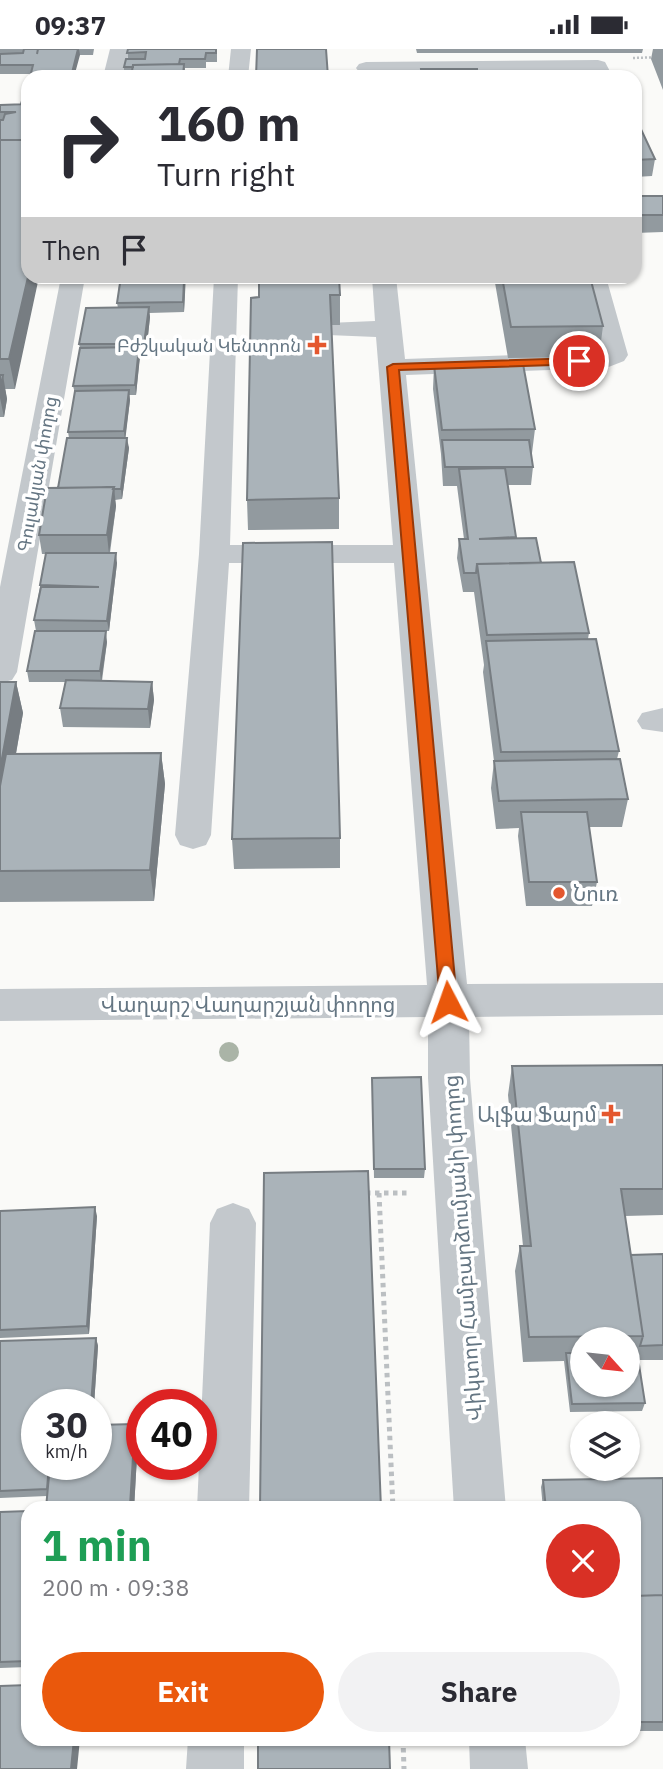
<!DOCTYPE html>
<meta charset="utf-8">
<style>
:root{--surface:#fff;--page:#f2f2f3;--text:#2b2b33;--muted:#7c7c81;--accent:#ea580c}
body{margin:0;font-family:"IBM Plex Sans","Noto Sans Armenian",sans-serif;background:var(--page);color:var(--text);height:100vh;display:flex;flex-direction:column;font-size:26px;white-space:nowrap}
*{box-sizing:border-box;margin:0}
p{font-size:23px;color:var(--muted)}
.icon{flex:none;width:38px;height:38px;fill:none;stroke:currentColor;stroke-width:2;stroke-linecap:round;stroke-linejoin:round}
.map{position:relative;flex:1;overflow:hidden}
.sheet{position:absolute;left:21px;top:1452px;width:620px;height:245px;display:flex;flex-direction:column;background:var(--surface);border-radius:21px;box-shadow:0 2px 5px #0004}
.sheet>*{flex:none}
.banner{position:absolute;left:21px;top:21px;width:621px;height:214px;border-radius:21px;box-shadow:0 2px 5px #0004;background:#fff;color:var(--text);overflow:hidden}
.needle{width:46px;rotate:117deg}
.tools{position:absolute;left:570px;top:1278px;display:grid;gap:14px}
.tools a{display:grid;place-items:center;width:70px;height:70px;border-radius:50%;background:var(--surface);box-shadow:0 2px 5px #0004;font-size:35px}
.speed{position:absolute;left:21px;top:1340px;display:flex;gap:14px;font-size:35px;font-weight:700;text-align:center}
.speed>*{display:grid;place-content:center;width:91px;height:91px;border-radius:50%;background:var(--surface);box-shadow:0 2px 5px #0004;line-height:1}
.speed small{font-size:18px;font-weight:400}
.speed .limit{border:10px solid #d22;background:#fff;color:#111}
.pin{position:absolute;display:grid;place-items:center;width:60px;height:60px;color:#fff;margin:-30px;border:4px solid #fff;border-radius:50%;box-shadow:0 2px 7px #0007}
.me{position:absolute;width:77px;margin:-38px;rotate:356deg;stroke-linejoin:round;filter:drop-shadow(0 0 5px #0008)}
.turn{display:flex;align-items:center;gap:24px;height:147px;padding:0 21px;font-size:32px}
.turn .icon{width:91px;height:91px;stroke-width:2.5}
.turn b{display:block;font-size:49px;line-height:60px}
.then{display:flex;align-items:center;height:66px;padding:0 21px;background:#0003;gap:14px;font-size:26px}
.round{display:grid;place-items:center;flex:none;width:74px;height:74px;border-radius:37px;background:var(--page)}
.headline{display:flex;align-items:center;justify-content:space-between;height:119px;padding:0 21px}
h1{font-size:42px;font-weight:700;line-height:52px;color:#1e9e55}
.primary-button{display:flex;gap:14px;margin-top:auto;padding:14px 21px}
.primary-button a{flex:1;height:80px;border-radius:42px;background:var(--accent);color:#fff;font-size:28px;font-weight:700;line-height:80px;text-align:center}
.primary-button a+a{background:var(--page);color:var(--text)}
.status{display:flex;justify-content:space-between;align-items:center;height:49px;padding:0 35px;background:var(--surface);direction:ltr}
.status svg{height:19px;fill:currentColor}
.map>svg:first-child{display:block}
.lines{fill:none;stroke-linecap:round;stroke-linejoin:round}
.path-far1{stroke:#bbbfc2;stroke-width:2.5;stroke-dasharray:2 2;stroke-linecap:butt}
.path{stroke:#bbbfc2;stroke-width:5;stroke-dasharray:4.5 4.5;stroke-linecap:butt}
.minor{fill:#c3c8cc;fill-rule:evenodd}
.tree{fill:#aab4a7}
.wall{fill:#929a9f;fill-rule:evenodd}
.shaded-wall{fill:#777d82}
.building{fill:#aab3b9;stroke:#777d82;stroke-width:2}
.route{fill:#ea580c;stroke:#983908;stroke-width:2}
.poi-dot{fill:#e4572e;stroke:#fff;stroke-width:2.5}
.labels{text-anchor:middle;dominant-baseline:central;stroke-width:7;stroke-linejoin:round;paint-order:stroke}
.far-poi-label{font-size:18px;fill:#657683;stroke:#fff;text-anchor:end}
.far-street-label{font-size:18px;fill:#657683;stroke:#fff}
.poi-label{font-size:21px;fill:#657683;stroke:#fff;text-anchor:start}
.street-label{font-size:21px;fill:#657683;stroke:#fff}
</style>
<div class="status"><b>09:37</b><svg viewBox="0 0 49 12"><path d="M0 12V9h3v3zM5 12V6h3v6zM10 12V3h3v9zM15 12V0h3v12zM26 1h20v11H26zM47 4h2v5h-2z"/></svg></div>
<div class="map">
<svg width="663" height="1720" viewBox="0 0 663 1720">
<rect width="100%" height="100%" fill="#fafaf8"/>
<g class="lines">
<path class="path-far1" d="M633 9 663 8"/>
<path class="path" d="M366 1144H410
M379 1144 393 1460
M403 1690 404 1720"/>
<path class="minor" d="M110 0H130L123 28H103Z
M231 0H251L248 28H228Z
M598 11 605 13 613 28H593L591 23 366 25 359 23 356 19 359 15 366 13Z
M61 228H85L17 623 12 631 0 634V538Z
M214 228H238L230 496H393L376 288 328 286 324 280 328 274 375 272 372 228H396L405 310 600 303 582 228H606L628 306 624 312 606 319 406 326 467 935 663 934V966L469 968 470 1029 506 1460H454L428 1029V968L0 972V940L427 936 394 514H229L211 786 206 796 193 800 180 796 175 786 199 505Z
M663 659V683L642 680 637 672 642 664Z
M233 1154 249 1160 256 1174 249 1460H197L210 1174 217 1160Z
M188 1690H244V1720H186Z
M469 1690H525L528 1720H470Z"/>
</g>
<circle class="tree" cx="229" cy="1003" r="10"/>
<path class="wall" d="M0 0H94L93 6H80L30 25H0Z
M128 0H217V13H206V19H185V28H131V27H124V18L128 10Z
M416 0H643L642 4H417Z
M653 0H663V41L651 10Z
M21 55 15 340H5L7 350 4 368H0V56Z
M635 76 655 110 652 127 635 128Z
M635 147H663V183L635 184Z
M120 228H186L184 263 149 264 150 268 146 305H140L136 346H129L130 351 125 389 129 399 122 450 115 451 116 457 110 504 117 514 109 582H36L34 571 46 505H42L39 486 58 439 69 389 68 383 75 344 73 337 80 299 79 295 118 259 117 254Z
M494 228H590L603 277 599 308 508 309Z
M340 246V276H331L339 449V480L248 481 247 451 251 249Z
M434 316 535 380 532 404H531L533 418 531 436H508L516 490 541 514 589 584 588 590 619 702 617 710 628 750 622 778H589L597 833 592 857H526L518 787 519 779 496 780 491 739 494 712 483 623 484 616 474 543H463L457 509 459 490H464L457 437H443L441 405 433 340Z
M107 593 102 632 152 633 154 651 150 679 63 678 60 659 65 633H29L27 622Z
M0 633H16L23 664 16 705 161 704 165 735 154 852 0 853Z
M340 789V819L234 820 232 790Z
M663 1016V1166L625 1167 631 1205H663V1311H638L645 1354 642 1362 570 1363 564 1312 523 1313 515 1222 520 1197H523L508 1046 512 1017ZM583 1290H628V1335H583Z
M372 1029 425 1120 424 1129H374Z
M0 1162 97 1167 89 1285 0 1289Z
M96 1289 98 1297 94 1356H37V1416L135 1375 138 1389 134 1460H47V1447L0 1449V1292Z
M663 1429V1682H634V1460H543L541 1438 543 1431Z
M28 1462V1618L0 1619V1463Z"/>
<path class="shaded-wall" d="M78 0H79L80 6 74 28H71Z
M28 228H39L15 340 9 310Z
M184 232 185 242 184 263 183 253Z
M149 258 150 268 146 305 144 295Z
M139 298 140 308 136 346 135 336Z
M3 326 7 350 4 368 0 349V340Z
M129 341 130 351 125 393 124 382Z
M127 389 129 399 122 450 121 440Z
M114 438 116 457 109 505 107 486Z
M116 504 117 514 109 582 107 572Z
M106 582 107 593 101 633 100 622Z
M16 633 23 664 5 766 0 747V720Z
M152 633 154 651 150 679 148 660Z
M161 704 165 735 154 852 150 821Z
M95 1158 97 1167 89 1285 87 1277Z
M96 1289 98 1297 94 1356H91Z
M135 1375 138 1389 134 1460H130V1457Z
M74 1690H80L77 1720H71Z"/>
<path class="building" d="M24 0H38L37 5 38 0H78L71 28H30L33 16H0V5L23 4Z
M128 0H216V4H206L205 10H180L179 15 133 16V18H124L126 10H145L146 3 127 4Z
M257 0H326L328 28H256Z
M184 15 183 28H131L133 16Z
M421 20H477V23H422V28Z
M422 23H480V28H422Z
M28 33V55H21Z
M28 55V91H0V71H3L5 65 16 63H0V56Z
M635 76H639L655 110 635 111Z
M0 91H28V228L9 310H0Z
M635 147H663V166H637L635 160Z
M120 228H185V230L120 231Z
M259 228H339L340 246H330L339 449 247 451 251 249 259 248Z
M502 228H590L603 277 511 278Z
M184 232 183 253 117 254 120 234Z
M149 258 144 295H79L86 259Z
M139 298 135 336 73 337 80 299Z
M523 315 535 380 442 381 434 316Z
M0 326H3L0 340Z
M129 341 124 382 68 383 75 342Z
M67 389H127L121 440H113L114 438 58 439Z
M442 391H529L533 418H445Z
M505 419 516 488 479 490 536 489 541 514 477 515 476 524H464L459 490H468L459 420Z
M114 438 107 486H39L47 439Z
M332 493 340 789 232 790 243 494Z
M46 504H116L107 572 34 571 41 538H99L40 536Z
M574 513 589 584 487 586 477 515Z
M35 582H106L100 622H27Z
M596 590 619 702 501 703 486 592Z
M66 631 152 633 148 660 60 659Z
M0 633H16L0 720Z
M161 704 150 821 0 822V737L6 705Z
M620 710 628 750 499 752 494 712Z
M521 763H587L597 833H529Z
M663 1016V1140H621L643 1287 529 1288 520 1197H531L512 1017Z
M421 1028 425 1120H374L372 1029Z
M368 1122 381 1460H260L264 1124Z
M95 1158 87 1277 0 1281V1162Z
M663 1205V1296L640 1297 643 1287 631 1206Z
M96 1289 91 1356H37V1416H49L47 1440 0 1442V1292Z
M628 1303H637L645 1354 572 1355 566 1304H583V1335H628Z
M135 1375 130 1457 46 1459 50 1416H96V1376Z
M663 1429V1546L634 1547V1460H546L543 1431Z
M28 1462V1612L0 1613V1463Z
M663 1546V1673H634V1547Z
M28 1636V1690H74L71 1720H0V1637Z
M258 1690H389L390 1720H258Z"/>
<path class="route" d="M579 309 585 312 583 315 399 321 457 953 454 958H442L440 953 387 318 393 315Z"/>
<g class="poi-dot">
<path d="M313.5 285.5h7v7h7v7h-7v7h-7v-7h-7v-7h7z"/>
<circle cx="559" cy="844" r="7"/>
<path d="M607.5 1054.5h7v7h7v7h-7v7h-7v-7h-7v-7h7z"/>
</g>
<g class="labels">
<g class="far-poi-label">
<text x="301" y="296">Բժշկական Կենտրոն</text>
</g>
<g class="far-street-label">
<text transform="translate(37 425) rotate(-80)">Գուլակյան փողոց</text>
</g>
<g class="poi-label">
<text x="573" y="844">Նուռ</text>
<text x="597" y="1065" text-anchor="end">Ալֆա Ֆարմ</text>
</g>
<g class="street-label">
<text x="248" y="955">Վաղարշ Վաղարշյան փողոց</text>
<text transform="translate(462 1199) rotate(-94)">Վիկտոր Համբարձումյանի փողոց</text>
</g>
</g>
</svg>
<div class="tools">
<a><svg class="needle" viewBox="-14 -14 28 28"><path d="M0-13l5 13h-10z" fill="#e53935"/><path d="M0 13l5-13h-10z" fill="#7c7c81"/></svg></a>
<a><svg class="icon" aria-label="layers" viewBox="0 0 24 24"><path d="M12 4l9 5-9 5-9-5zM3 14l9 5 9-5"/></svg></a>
</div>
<div class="speed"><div>30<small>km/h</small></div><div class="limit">40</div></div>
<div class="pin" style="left:579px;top:312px;background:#d93025"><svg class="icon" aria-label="arrive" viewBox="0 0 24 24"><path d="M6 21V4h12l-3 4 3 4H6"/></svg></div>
<svg class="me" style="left:448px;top:953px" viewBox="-20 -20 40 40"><path d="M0-17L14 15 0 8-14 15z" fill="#ea580c" stroke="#fff" stroke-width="4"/></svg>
<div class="banner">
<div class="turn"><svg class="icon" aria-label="right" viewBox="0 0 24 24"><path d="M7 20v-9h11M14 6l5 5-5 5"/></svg><div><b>160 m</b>Turn right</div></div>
<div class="then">Then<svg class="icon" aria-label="arrive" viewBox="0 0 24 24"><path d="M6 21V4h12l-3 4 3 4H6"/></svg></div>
</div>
<section class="sheet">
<div class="headline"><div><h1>1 min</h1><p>200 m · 09:38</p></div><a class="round" style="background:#d93025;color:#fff"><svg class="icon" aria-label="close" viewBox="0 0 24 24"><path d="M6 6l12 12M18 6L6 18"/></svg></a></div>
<div class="primary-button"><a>Exit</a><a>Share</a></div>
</section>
</div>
